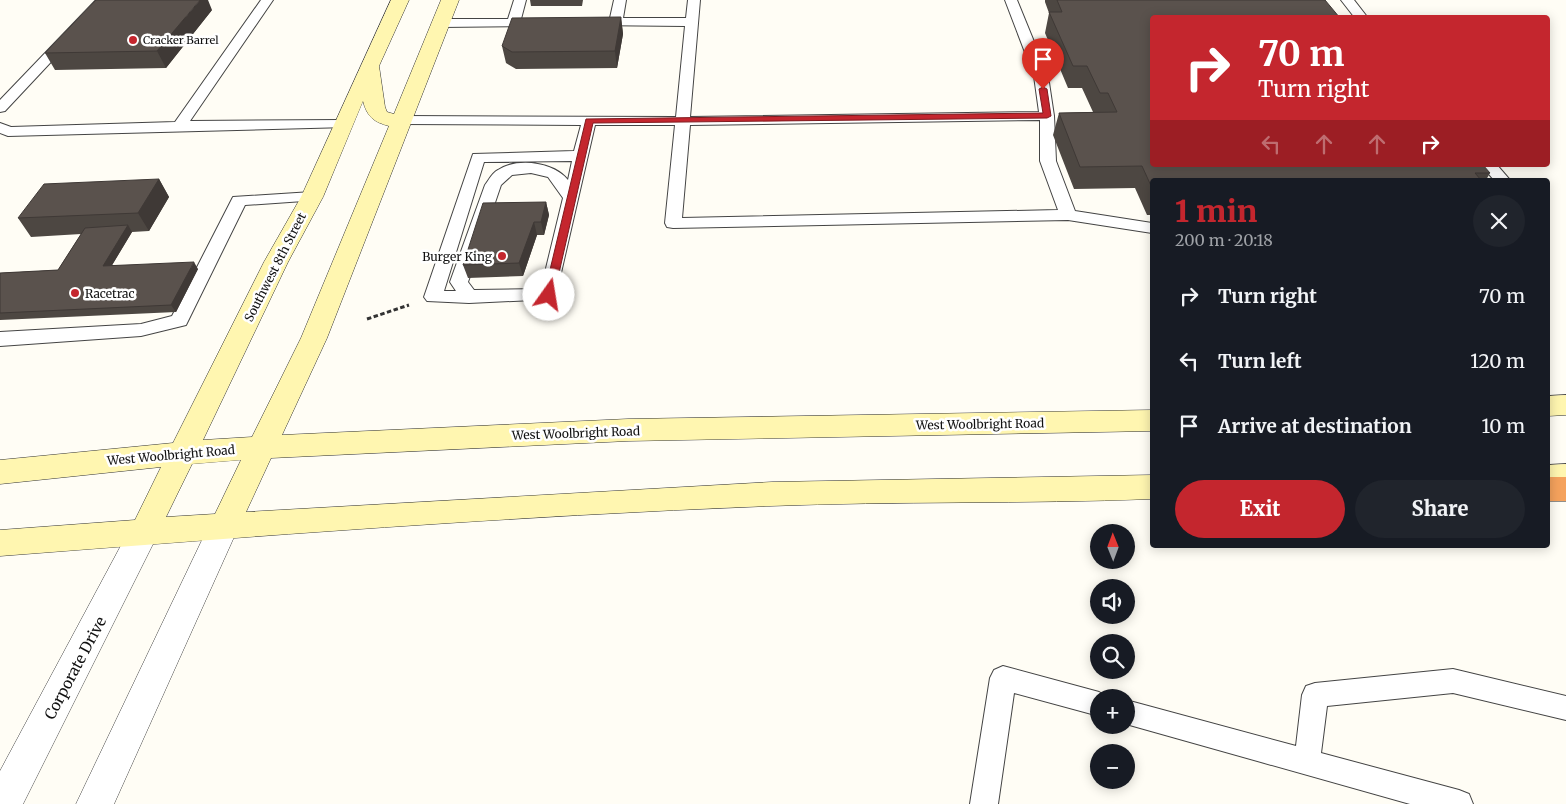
<!DOCTYPE html>
<meta charset="utf-8">
<style>
:root{--surface:#171b24;--page:#20242c;--text:#f1f3f6;--muted:#9ea1a6;--accent:#c4262e}
body{margin:0;font-family:Merriweather,serif;background:var(--page);color:var(--text);height:100vh;display:flex;flex-direction:column;font-size:19px;white-space:nowrap}
*{box-sizing:border-box;margin:0}
p{font-size:16px;color:var(--muted)}
.icon{flex:none;width:28px;height:28px;fill:none;stroke:currentColor;stroke-width:2;stroke-linecap:round;stroke-linejoin:round}
.map{position:relative;flex:1;overflow:hidden}
.drawer{position:absolute;left:1150px;top:178px;width:400px;height:370px;display:flex;flex-direction:column;background:var(--surface);border-radius:5px;box-shadow:0 2px 12px #0003}
.drawer>*{flex:none}
.top-card{position:absolute;left:1150px;top:15px;width:400px;height:152px;border-radius:5px;box-shadow:0 2px 12px #0003;background:#c4262e;color:#fff;overflow:hidden}
.needle{width:32px;rotate:359deg}
.tools{position:absolute;left:1090px;top:524px;display:grid;gap:10px}
.tools a{display:grid;place-items:center;width:45px;height:45px;border-radius:50%;background:var(--surface);box-shadow:0 2px 12px #0003;font-size:25px}
.pin{position:absolute;display:grid;place-items:center;width:42px;height:42px;color:#fff;margin:-51px -21px;border-radius:50% 50% 50% 0;rotate:-45deg;box-shadow:0 0 5px #0007}
.pin .icon{rotate:45deg}
.me{position:absolute;width:55px;margin:-28px;rotate:13deg;stroke-linejoin:round;filter:drop-shadow(0 0 4px #0008)}
.turn{display:flex;align-items:center;gap:18px;height:105px;padding:0 25px;font-size:22px}
.turn .icon{width:65px;height:65px;stroke-width:2.5}
.turn b{display:block;font-size:35px;line-height:42px}
.lanes{display:flex;align-items:center;height:48px;padding:0 25px;background:#0003;justify-content:center;gap:25px;direction:ltr}
.lanes .off{opacity:.35}
.round{display:grid;place-items:center;flex:none;width:52px;height:52px;border-radius:26px;background:var(--page)}
.head{display:flex;align-items:center;justify-content:space-between;height:85px;padding:0 25px}
h1{font-size:30px;font-weight:800;line-height:38px;color:var(--accent)}
.cta{display:flex;gap:10px;margin-top:auto;padding:10px 25px}
.cta a{flex:1;height:58px;border-radius:30px;background:var(--accent);color:#fff;font-size:20px;font-weight:800;line-height:58px;text-align:center}
.cta a+a{background:var(--page);color:var(--text)}
ul{padding:0;list-style:none}
li{display:flex;align-items:center;gap:15px;height:65px;padding:0 25px}
li div{flex:1}
li b{display:block;font-size:19px}
li em{font-style:normal}
.map>svg:first-child{display:block}
.lines{fill:none;stroke-linecap:round;stroke-linejoin:round}
.lane-casing{stroke:#444;stroke-width:2}
.street-casing{stroke:#444;stroke-width:1}
.secondary-casing{stroke:#333;stroke-width:1}
.highway-casing{stroke:#222;stroke-width:1}
.path{stroke:#333;stroke-width:3;stroke-dasharray:4.5 2.5;stroke-linecap:butt}
.lane{fill:#fff;fill-rule:evenodd}
.street{fill:#fff;fill-rule:evenodd}
.secondary{fill:#fff6b0;fill-rule:evenodd}
.highway{fill:#f5a25d;fill-rule:evenodd}
.wall{fill:#4d4742}
.shaded-wall{fill:#3f3936}
.building{fill:#5a524d;stroke:#3f3936}
.route{fill:#c4262e;stroke:#7f191e}
.poi-dot{fill:#c4262e;stroke:#fff;stroke-width:2}
.labels{text-anchor:middle;dominant-baseline:central;stroke-width:5;stroke-linejoin:round;paint-order:stroke}
.far-poi-label{font-size:11px;fill:#111;stroke:#fff;text-anchor:start}
.poi-label{font-size:12px;fill:#111;stroke:#fff;text-anchor:end}
.street-label{font-size:12px;fill:#111;stroke:#fff}
.near-street-label{font-size:15px;fill:#111;stroke:#fff}
</style>
<div class="map">
<svg width="1566" height="804" viewBox="0 0 1566 804">
<rect width="100%" height="100%" fill="#fffdf5"/>
<g class="lines">
<g class="lane-casing">
<path id="lane" d="M96 0H109L5 111 0 112V100Z
M261 0H273L190 121 343 120 348 121 350 124 348 127 8 136 0 133V123L11 127 175 122Z
M514 0H526L521 19 543 20 544 23 543 26 441 27 435 23 441 19H508Z
M614 0H626L623 18H686L688 0H700L690 117 1039 112 1034 76 1005 0H1017L1048 76 1054 116 1056 161 1075 211 1152 223V233L1068 220 673 228 667 227 665 223 675 125H595L555 299 469 303 427 301 424 297 473 154 574 151 581 125 403 124 396 120 403 116 676 117 685 26 589 25 588 22 589 19 610 18ZM1040 120V161L1058 210 682 218 690 125ZM572 161 568 180C554 162 517 157 498 170 492 173 489 180 485 185L450 282 456 291H444L484 162ZM531 173 548 177 563 198 541 289 474 290 468 282 501 185 512 175Z
M1341 0H1354L1368 18H1355Z
M1481 165H1497L1510 180H1494Z
M312 192 320 197 318 200 245 205 186 325 141 336 0 346V332L141 324 172 316 233 197Z
M1003 666 1099 692 1109 698H1099V716L1014 693 998 804H970L990 678 994 670Z
M1453 669 1566 696V720L1453 693 1327 706 1321 753 1459 790 1469 794 1473 804H1410L1126 724V700L1296 746 1302 695 1306 686 1315 683Z"/>
</g>
<g class="street-casing">
<path id="street" d="M224 513 235 517 239 526 114 804H76L213 517Z
M144 519 155 523 159 532 23 804H0V771L133 523Z"/>
</g>
<g class="secondary-casing">
<path id="secondary" d="M391 0H409L379 66 385 107 387 112 394 114 441 0H459L327 338 282 435 628 419 1152 410V431L628 441 271 458 246 512 772 482 1152 475V499C1025 504 897 501 770 506 513 516 256 536 0 556V530L135 520 161 467 0 484V460L173 443 264 262 301 197ZM363 101C367 117 374 122 389 126L301 338 252 437 203 440 288 262 323 197ZM241 460 215 514 166 517 192 464Z
M1566 395V415L1548 416V396Z
M1566 464V488L1548 489V465Z"/>
</g>
<g class="highway-casing">
<path id="highway" d="M1548 477H1566V501H1548Z"/>
</g>
<path class="path" d="M367 319 409 305"/>
<use href="#lane" class="lane"/>
<use href="#street" class="street"/>
<use href="#secondary" class="secondary"/>
<use href="#highway" class="highway"/>
</g>
<path class="wall" d="M530 0H583L582 6H531Z
M1045 0H1325L1152 18 1490 173 1486 180H1152V215H1147L1135 188 1074 189 1053 135 1059 113 1093 112 1082 88H1068L1045 33 1049 13 1045 2Z
M212 10 166 68 55 70 45 53Z
M621 17 623 34 617 68 516 69 506 63 502 46Z
M159 179 169 197 149 231 132 232 112 265 198 269 176 312 0 320V273L58 270 81 234 31 237 18 218Z
M546 202 549 215 544 235H537L523 276 468 278 463 265Z"/>
<path class="shaded-wall" d="M200 0H208L212 10 166 68 157 51Z
M621 17 623 34 617 68 615 51Z
M159 179 169 197 149 231 138 213Z
M546 202 549 215 544 235 541 222Z
M534 222 537 235 523 276 519 263Z
M128 225 132 232 108 272 103 266Z
M194 262 198 269 176 312 171 305Z"/>
<path class="building" d="M96 0H200L157 51 45 53Z
M1057 0H1325L1340 18H1152V165H1483L1490 173H1475L1481 180H1152V188L1142 166 1080 167 1059 113 1117 112 1108 93H1100L1087 66H1073L1049 12H1062Z
M621 17 615 51 512 52 502 46 512 18Z
M159 179 138 213 18 218 44 184Z
M546 202 541 222H534L519 263 463 265 483 203Z
M128 225 103 266 194 262 171 305 0 313V273L58 270 85 228Z"/>
<path class="route" d="M1043 87 1047 89 1051 116 1047 118 593 123 554 295 549 299 544 295 586 119 1043 113 1039 89Z"/>
<g class="poi-dot">
<circle cx="133" cy="40" r="5"/>
<circle cx="502" cy="256" r="5"/>
<circle cx="75" cy="293" r="5"/>
</g>
<g class="labels">
<g class="far-poi-label">
<text x="143" y="40">Cracker Barrel</text>
</g>
<g class="poi-label">
<text x="492" y="256">Burger King</text>
<text x="85" y="293" text-anchor="start">Racetrac</text>
</g>
<g class="street-label">
<text transform="translate(275 267) rotate(-63)">Southwest 8th Street</text>
<text transform="translate(980 424) rotate(-1)">West Woolbright Road</text>
<text transform="translate(576 433) rotate(-2)">West Woolbright Road</text>
<text transform="translate(171 455) rotate(-5)">West Woolbright Road</text>
</g>
<g class="near-street-label">
<text transform="translate(75 668) rotate(-62)">Corporate Drive</text>
</g>
</g>
</svg>
<div class="tools">
<a><svg class="needle" viewBox="-14 -14 28 28"><path d="M0-13l5 13h-10z" fill="#e53935"/><path d="M0 13l5-13h-10z" fill="#9ea1a6"/></svg></a>
<a><svg class="icon" aria-label="sound" viewBox="0 0 24 24"><path d="M4 9h4l5-4v14l-5-4H4zM17 9q2 3 0 6"/></svg></a>
<a><svg class="icon" aria-label="search" viewBox="0 0 24 24"><circle cx="10" cy="10" r="6"/><path d="M15 15l6 6"/></svg></a>
<a>+</a>
<a>−</a>
</div>
<div class="pin" style="left:1043px;top:89px;background:#d93025"><svg class="icon" aria-label="arrive" viewBox="0 0 24 24"><path d="M6 21V4h12l-3 4 3 4H6"/></svg></div>
<svg class="me" style="left:549px;top:295px" viewBox="-20 -20 40 40"><circle r="19" fill="#fff"/><path d="M0-13L10 11 0 6-10 11z" fill="#c4262e"/></svg>
<div class="top-card">
<div class="turn"><svg class="icon" aria-label="right" viewBox="0 0 24 24"><path d="M7 20v-9h11M14 6l5 5-5 5"/></svg><div><b>70 m</b>Turn right</div></div>
<div class="lanes"><svg class="icon off" aria-label="left" viewBox="0 0 24 24"><path d="M17 20v-9H6M10 6l-5 5 5 5"/></svg><svg class="icon off" aria-label="ahead" viewBox="0 0 24 24"><path d="M12 20V5M6 11l6-6 6 6"/></svg><svg class="icon off" aria-label="ahead" viewBox="0 0 24 24"><path d="M12 20V5M6 11l6-6 6 6"/></svg><svg class="icon" aria-label="right" viewBox="0 0 24 24"><path d="M7 20v-9h11M14 6l5 5-5 5"/></svg></div>
</div>
<section class="drawer">
<div class="head"><div><h1>1 min</h1><p>200 m · 20:18</p></div><a class="round"><svg class="icon" aria-label="close" viewBox="0 0 24 24"><path d="M6 6l12 12M18 6L6 18"/></svg></a></div>
<ul>
<li><svg class="icon" aria-label="right" viewBox="0 0 24 24"><path d="M7 20v-9h11M14 6l5 5-5 5"/></svg><div><b>Turn right</b></div><em>70 m</em></li>
<li><svg class="icon" aria-label="left" viewBox="0 0 24 24"><path d="M17 20v-9H6M10 6l-5 5 5 5"/></svg><div><b>Turn left</b></div><em>120 m</em></li>
<li><svg class="icon" aria-label="arrive" viewBox="0 0 24 24"><path d="M6 21V4h12l-3 4 3 4H6"/></svg><div><b>Arrive at destination</b></div><em>10 m</em></li>
</ul>
<div class="cta"><a>Exit</a><a>Share</a></div>
</section>
</div>
